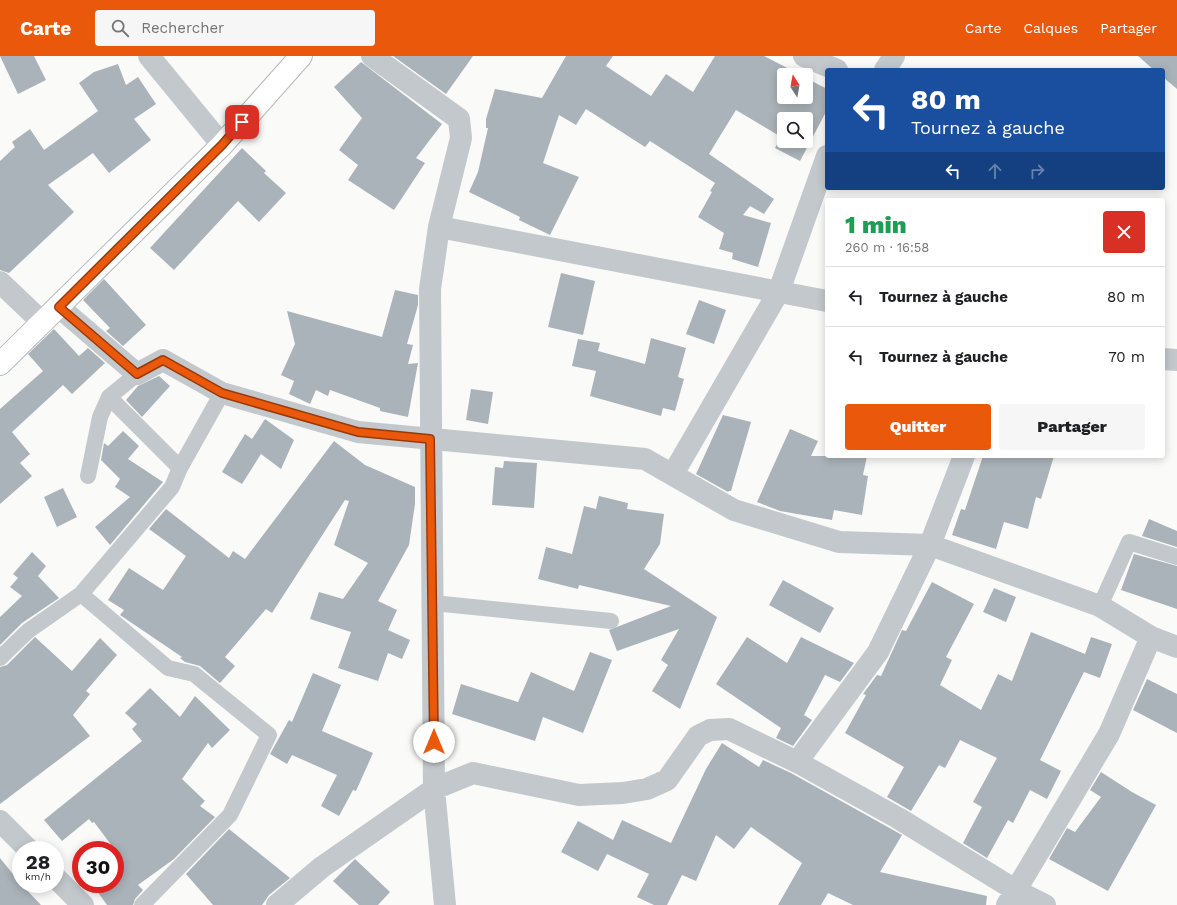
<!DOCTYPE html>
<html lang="fr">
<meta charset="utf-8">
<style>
:root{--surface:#fff;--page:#f6f6f6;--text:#202124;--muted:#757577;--line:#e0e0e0;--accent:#ea580c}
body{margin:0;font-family:"Work Sans",sans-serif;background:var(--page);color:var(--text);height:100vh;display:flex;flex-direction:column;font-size:15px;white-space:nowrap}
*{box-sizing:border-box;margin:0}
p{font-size:13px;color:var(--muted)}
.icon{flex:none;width:22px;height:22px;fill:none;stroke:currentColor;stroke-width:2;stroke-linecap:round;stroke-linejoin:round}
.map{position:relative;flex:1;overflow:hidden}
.panel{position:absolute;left:825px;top:142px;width:340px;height:260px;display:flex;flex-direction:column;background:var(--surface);border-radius:4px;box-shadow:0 2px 10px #0003}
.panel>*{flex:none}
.hud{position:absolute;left:825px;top:12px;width:340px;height:122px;border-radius:4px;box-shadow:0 2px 10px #0003;background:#1a4fa0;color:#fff;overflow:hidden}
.needle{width:26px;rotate:349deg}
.fabs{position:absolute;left:777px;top:12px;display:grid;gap:8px}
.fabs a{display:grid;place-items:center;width:36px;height:36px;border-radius:4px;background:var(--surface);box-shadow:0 2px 10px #0003;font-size:20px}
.speed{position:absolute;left:12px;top:785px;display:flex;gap:8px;font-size:20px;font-weight:700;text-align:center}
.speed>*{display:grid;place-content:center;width:52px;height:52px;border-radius:50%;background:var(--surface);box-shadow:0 2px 10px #0003;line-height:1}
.speed small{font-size:10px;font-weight:400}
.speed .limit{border:6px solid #d22;background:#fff;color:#111}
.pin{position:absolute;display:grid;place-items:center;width:34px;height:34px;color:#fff;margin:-17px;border-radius:8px;box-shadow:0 2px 6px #0006}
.me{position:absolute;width:44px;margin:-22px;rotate:0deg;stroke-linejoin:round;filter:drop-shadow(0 0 3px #0008)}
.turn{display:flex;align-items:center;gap:14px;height:84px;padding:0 20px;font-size:18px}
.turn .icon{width:52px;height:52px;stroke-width:2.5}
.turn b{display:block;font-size:28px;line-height:34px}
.lanes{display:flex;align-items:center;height:38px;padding:0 20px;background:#0003;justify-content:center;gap:20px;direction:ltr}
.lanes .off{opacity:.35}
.round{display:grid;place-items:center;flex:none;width:42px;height:42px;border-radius:4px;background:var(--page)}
.head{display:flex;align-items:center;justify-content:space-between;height:68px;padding:0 20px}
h1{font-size:24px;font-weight:800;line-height:30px;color:#1e9e55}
.action{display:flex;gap:8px;margin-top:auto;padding:8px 20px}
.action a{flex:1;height:46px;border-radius:4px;background:var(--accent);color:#fff;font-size:16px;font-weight:800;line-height:46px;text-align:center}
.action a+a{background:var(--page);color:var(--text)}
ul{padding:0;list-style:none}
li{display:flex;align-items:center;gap:12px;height:60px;padding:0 20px;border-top:1px solid var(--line)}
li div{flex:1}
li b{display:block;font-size:15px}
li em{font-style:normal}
header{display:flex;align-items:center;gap:24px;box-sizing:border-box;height:56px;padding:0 20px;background:var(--accent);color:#fff}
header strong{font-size:19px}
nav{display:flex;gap:22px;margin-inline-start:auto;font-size:14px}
.search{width:280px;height:36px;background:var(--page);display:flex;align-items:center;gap:10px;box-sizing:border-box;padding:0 14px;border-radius:4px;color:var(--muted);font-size:15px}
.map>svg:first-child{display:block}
.building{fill:#aab3b9;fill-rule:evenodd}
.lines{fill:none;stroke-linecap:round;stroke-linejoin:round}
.primary-casing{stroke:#b5babe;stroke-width:24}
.lane{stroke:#c3c8cc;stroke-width:16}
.street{stroke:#c3c8cc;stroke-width:22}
.primary{stroke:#fff;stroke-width:22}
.route-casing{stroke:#983908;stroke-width:10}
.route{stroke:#ea580c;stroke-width:7}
</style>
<header>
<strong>Carte</strong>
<div class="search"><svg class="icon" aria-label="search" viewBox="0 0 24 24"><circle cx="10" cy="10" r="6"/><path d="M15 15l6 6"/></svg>Rechercher</div>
<nav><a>Carte</a><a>Calques</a><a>Partager</a></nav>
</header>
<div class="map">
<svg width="1177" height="849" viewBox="0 0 1177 849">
<rect width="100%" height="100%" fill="#fafaf8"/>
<path class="building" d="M0 0H34L46 24 18 38Z
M393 0H473L446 38Z
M566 0H613L606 10 651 40 666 18 693 36 715 0H764L801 19H784V41H806V22L827 33V54L800 105 775 92 781 81 736 54 709 98 774 143 764 158 750 150 743 159 771 167 758 211 732 203 733 197 719 193 724 177 698 161 712 136 710 135 715 127 650 85 645 91 586 53 576 69 559 59 543 107 579 121 550 179 519 164 520 161 469 136 478 116 488 72H486V63L495 33 542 42ZM784 63H806V85H784Z
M1138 0H1177V33L1163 21V14H1154Z
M361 6 442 68 416 102 425 107 394 154 348 124 358 109 339 94 362 62 334 31Z
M118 8 126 29 138 21 156 48 134 63 151 84 109 117 93 97 48 129 74 156 9 217 0 214V105L15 91 12 86 30 73 44 94 98 55 79 27 94 16Z
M242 92 266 115 264 117 286 137 259 166 238 145 174 214 150 192Z
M561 217 595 225 583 279 548 271Z
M104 223 146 269 123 290 106 275 110 272 83 244Z
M395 234 418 239V249L407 288 413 289 408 308 418 307 408 361 380 355V352L330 334 328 340 316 334 310 348 289 338 294 325 281 319 295 288 287 255 382 281Z
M699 244 726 254 714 288 686 278Z
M54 273 79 300 88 292 105 307 72 338 63 329 12 376 30 398 20 407 32 420 0 448V353L43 315 28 298Z
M651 282 686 292 678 321 684 323 675 355 663 352 661 360 590 340 596 315 572 310 578 283 600 287 598 295 645 308Z
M159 320 170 330 142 361 126 344 138 330Z
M471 333 493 336 488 368 466 364Z
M723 359 751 366 731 435H729L728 436 696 418Z
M265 363 294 384 281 413 261 398 242 428 222 416 245 378 252 383Z
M790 373 818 385 811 400H867L863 419 868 420 862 459 834 454 832 464 780 455 757 446Z
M123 375 139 390 128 403 163 426 110 489 95 471 130 441 115 431 120 423 101 404 104 387 108 390Z
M334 385 365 409 415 431V448L409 489 378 545 397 554 388 574 410 584 402 603 388 597 378 625 338 612 351 576 310 563 319 536 343 543 368 507 334 489 349 445 345 444 272 557 266 553 225 601 235 610 220 627 200 610 185 606 180 602 182 601 120 559 124 554 108 544 129 512 163 534 186 500 149 473 166 453 229 502 233 495 245 503Z
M983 400H1054L1041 443 1036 441 1028 473 1004 466 996 493 952 479 961 453 965 454Z
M504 405 537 407 534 452 492 449 495 411 503 412Z
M63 432 77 461 57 471 44 441Z
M599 440 628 447 627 453 664 458 660 488 644 513 717 561 680 653 652 635 668 609 661 604 679 573 617 595 609 574 671 550 579 529 578 533 538 523 546 491 572 498 584 450 596 453Z
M1149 463 1177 475V491L1142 480Z
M32 496 46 510 38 520 59 542 22 567 0 589V561L22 540 10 531 18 522 13 518Z
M1134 498 1177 510V553L1121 534Z
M783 524 834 552 820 577 769 549Z
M932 526 974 548 946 601 952 604 940 629 981 654 998 618 1012 625 1031 576 1085 598 1091 581 1112 588 1100 622 1084 616 1040 704 1061 715 1047 743 1030 734 1013 767 1008 764 987 802 963 787 982 751 973 746 997 702 960 684 945 712 939 709 911 755 887 741 904 711 845 677 866 639 863 638 877 619 881 620 902 574 906 575Z
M994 532 1016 541 1006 566 983 556Z
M35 581 72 615 100 582 117 599 86 635 90 638 73 659 90 680 0 748V611L7 609Z
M747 581 787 607 801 581 854 607 840 626 825 619 804 659 812 664 793 690 776 682 781 672 716 628Z
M590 596 612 604 583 677 543 661 535 685 452 658 461 628 518 646 531 616 574 635Z
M313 617 341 629 322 675 373 697 356 735 353 734 339 760 321 750 337 719 292 699 287 708 270 698 289 664 292 666Z
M1147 623 1177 638V677L1133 654Z
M150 632 180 661 195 640 230 674 212 692 208 687 182 723 205 745 200 750 215 761 174 803 138 829 143 834 135 843 133 849H107L92 828H115V794L94 766 92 767 89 763 62 785 44 764 142 685 132 673 137 668 125 657Z
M722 687 759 711 763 704 791 717 902 779 880 816 987 840 986 849H853L828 837 821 849H778L802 807 751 771 734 793 716 779 696 825 682 819 667 849H654L637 841 649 818 607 798 598 815 561 796 578 765 613 784 622 764 671 787 706 713Z
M1101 716 1132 736 1156 749 1108 835 1049 803 1067 772 1075 776 1101 741 1090 734Z
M229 773 290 822 269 839 262 849H213L186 818Z
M0 802 21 828 41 849H0Z
M355 803 390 836 378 849H359L333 825Z"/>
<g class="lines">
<g class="primary-casing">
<path id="primary" d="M0 308 222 89 301 0"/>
</g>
<path class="lane" d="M109 341 180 412
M88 420 100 361 109 341 137 318
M81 538 168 612 194 618 269 679 230 759 142 849
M433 547 611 565
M1100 550 1129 486 1177 501
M0 602 28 575 81 538 172 431 180 412 222 337"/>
<path class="street" d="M149 0 222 89
M372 0 459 63 461 82 439 171 430 233 434 733 445 849
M804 0 837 14
M885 14 894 0
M439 171 827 245
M0 226 43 267
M59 251 137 318 163 304 222 337 358 376 645 403 734 454 839 486 930 489 1100 550 1151 581 1177 591
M1163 303 1177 304
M673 418 779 235 827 100
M797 706 878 596 930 489 964 400
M0 765 29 794
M55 821 83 849
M277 849 322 811 434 733 473 717 579 739 623 737 647 733 667 724 698 680 710 674 729 673 797 706 898 762 1017 835 1045 849
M1007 849 1109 678 1151 581"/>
<use href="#primary" class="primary"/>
</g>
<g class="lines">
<g class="route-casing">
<path id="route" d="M242 66 222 89 59 251 137 318 163 304 222 337 358 376 430 383 434 686"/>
</g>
<use href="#route" class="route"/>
</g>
</svg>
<div class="fabs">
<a><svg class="needle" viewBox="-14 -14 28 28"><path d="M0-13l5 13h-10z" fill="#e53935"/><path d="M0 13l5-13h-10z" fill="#757577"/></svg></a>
<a><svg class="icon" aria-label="search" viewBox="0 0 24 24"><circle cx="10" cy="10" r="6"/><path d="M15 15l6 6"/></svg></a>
</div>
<div class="speed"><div>28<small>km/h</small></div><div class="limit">30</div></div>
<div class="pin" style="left:242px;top:66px;background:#d93025"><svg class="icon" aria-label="arrive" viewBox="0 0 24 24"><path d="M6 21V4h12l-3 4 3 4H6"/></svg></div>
<svg class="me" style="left:434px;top:686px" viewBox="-20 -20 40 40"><circle r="19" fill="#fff"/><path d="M0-13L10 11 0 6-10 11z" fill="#ea580c"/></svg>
<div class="hud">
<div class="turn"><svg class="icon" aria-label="left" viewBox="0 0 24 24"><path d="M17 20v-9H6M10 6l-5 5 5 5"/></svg><div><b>80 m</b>Tournez à gauche</div></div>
<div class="lanes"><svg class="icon" aria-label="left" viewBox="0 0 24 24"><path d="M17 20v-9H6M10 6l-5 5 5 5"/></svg><svg class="icon off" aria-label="ahead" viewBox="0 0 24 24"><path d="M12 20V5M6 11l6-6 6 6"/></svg><svg class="icon off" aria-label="right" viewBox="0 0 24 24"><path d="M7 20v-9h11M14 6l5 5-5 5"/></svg></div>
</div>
<section class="panel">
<div class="head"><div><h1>1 min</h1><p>260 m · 16:58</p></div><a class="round" style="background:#d93025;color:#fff"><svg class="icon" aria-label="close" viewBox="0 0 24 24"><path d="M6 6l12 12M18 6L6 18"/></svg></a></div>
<ul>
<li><svg class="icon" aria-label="left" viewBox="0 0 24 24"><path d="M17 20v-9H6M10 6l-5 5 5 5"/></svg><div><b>Tournez à gauche</b></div><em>80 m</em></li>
<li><svg class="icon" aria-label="left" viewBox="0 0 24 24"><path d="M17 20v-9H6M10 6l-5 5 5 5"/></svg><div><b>Tournez à gauche</b></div><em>70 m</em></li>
</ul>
<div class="action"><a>Quitter</a><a>Partager</a></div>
</section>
</div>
